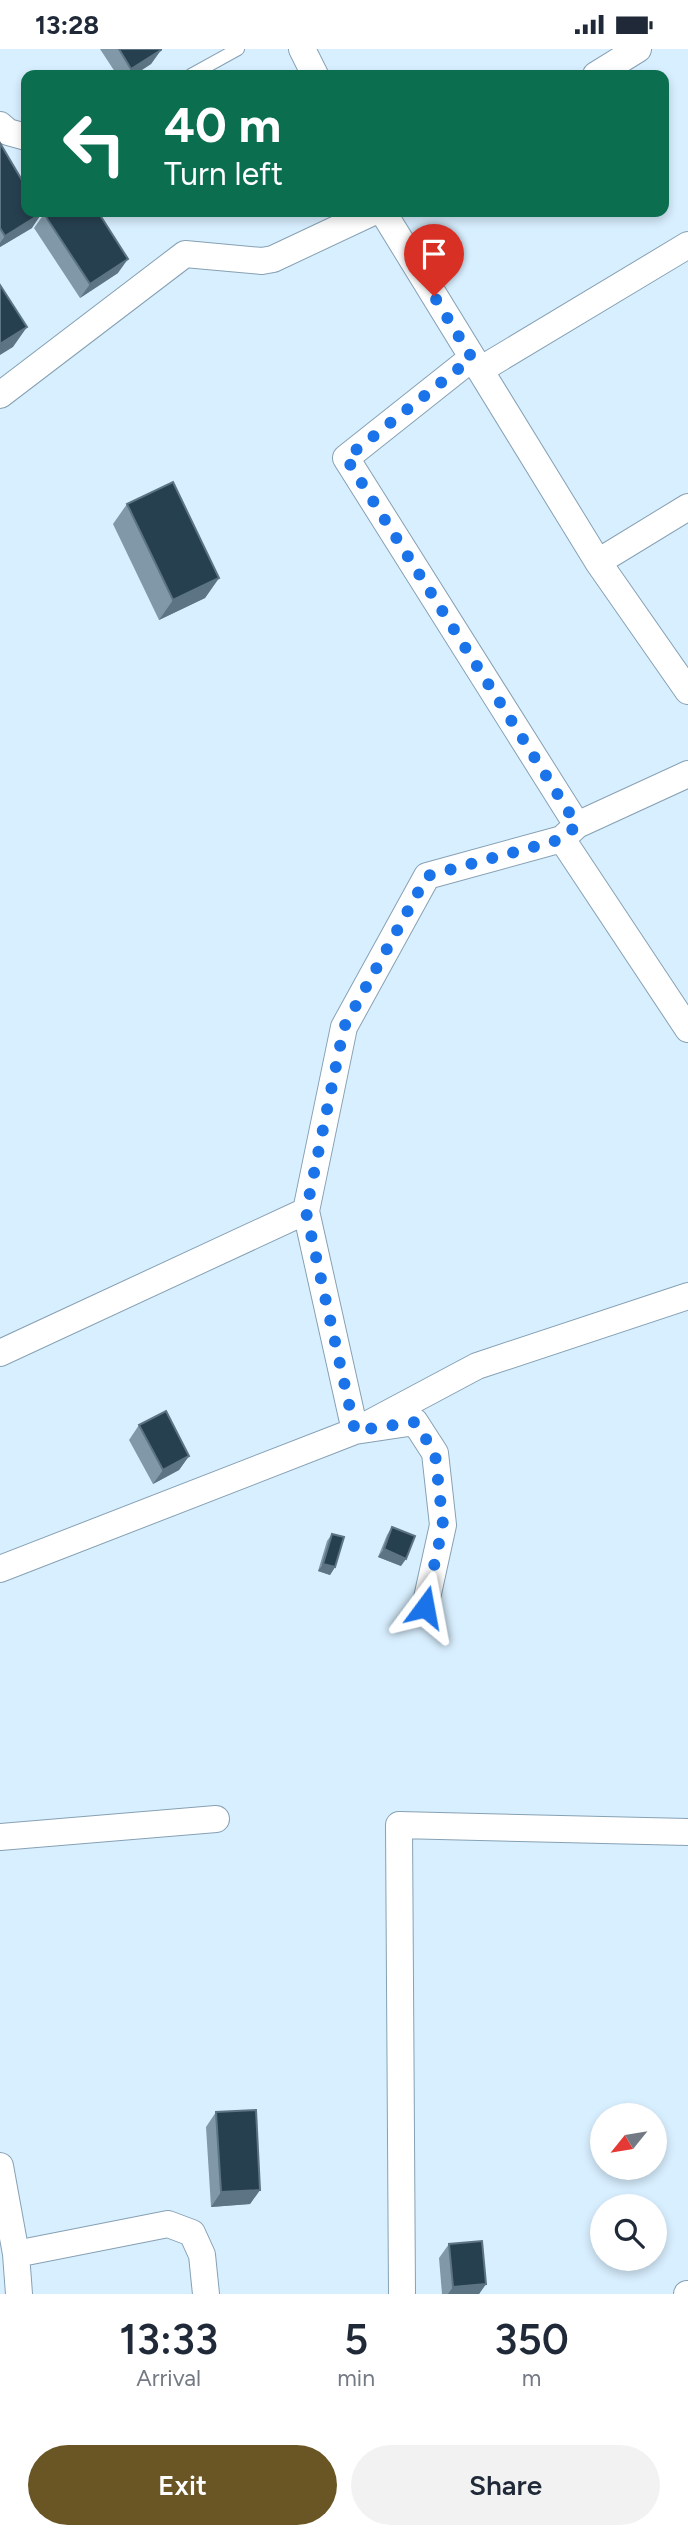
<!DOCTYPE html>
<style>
:root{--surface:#fff;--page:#f2f2f3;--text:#1f2937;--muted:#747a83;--accent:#6a5625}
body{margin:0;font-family:Figtree,sans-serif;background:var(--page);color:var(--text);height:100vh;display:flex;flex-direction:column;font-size:26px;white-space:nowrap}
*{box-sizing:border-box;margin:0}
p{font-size:23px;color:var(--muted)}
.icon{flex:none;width:38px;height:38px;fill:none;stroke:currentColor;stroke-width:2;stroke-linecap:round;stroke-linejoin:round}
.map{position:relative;height:2245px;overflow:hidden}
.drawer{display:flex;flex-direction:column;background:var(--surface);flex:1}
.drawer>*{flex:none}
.top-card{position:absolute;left:21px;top:21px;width:648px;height:147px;border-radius:14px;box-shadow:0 4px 10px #0003;background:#0b6e4f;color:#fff;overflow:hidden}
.needle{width:46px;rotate:240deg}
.buttons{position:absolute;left:590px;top:2054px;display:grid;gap:14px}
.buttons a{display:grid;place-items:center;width:77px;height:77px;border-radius:50%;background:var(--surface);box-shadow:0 4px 10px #0003;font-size:35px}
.pin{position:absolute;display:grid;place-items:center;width:60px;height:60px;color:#fff;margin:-72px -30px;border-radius:50% 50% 50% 0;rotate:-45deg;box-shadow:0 0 7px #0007}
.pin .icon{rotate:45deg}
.me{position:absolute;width:77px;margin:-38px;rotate:13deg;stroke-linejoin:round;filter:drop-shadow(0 0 5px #0008)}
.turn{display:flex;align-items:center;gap:24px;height:147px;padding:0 28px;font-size:32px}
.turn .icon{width:91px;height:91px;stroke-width:2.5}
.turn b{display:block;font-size:49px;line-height:60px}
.eta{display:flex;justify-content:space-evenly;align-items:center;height:119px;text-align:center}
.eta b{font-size:42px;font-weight:600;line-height:49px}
.action{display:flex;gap:14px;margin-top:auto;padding:14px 28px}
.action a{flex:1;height:80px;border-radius:42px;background:var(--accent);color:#fff;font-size:28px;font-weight:600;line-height:80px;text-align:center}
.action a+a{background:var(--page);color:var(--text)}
.status{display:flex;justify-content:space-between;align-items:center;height:49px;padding:0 35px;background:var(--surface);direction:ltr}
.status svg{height:19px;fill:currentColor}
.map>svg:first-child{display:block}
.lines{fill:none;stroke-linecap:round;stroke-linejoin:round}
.lane-casing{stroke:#86a1b4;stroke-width:14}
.street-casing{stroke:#86a1b4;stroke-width:28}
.lane{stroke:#fff;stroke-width:12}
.street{stroke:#fff;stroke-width:26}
.wall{fill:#8098a8}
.shaded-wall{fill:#5c7484}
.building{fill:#274050;stroke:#5c7484;stroke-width:2}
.route{stroke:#1a73e8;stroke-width:12;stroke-dasharray:0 21.6}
</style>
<div class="status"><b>13:28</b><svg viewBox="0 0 49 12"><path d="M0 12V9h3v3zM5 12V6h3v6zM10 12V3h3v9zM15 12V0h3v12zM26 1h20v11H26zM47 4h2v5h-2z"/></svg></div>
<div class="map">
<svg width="688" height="2245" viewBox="0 0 688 2245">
<rect width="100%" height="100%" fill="#d8efff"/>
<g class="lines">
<g class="lane-casing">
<path id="lane" d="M191 26 238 0"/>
</g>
<g class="street-casing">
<path id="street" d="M302 0 315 26
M596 26 638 0
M0 76 8 83 26 88
M383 163 598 513 688 642
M480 321 688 196
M0 346 185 205 262 212 273 210 373 163
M598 513 688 458
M577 776 688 725
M562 790 688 980
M0 1304 306 1162
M0 1520 355 1382 477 1317 688 1247
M425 1558 443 1476 435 1404 415 1373 355 1382 306 1162 344 978 427 827 562 790 577 776 346 409 472 309
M0 1788 216 1770
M0 2117 16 2205
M19 2245 16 2205 168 2175 192 2184 202 2206 206 2245
M402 2245 399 1776 688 1783
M687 2245H688"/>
</g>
<use href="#lane" class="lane"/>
<use href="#street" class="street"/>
</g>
<path class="wall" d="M100 0H161V1L151 15 134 26H117Z
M0 94 32 179 0 198Z
M44 165 118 224 80 249 34 179Z
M127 455 219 529 205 549 159 571 113 475Z
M139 1376 189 1407 179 1421 153 1435 129 1391Z
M392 1478 401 1517 378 1508 387 1486Z
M332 1485 335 1518 330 1526 318 1522 327 1492Z
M216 2063 260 2141 250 2155 211 2158 206 2078Z
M449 2195 486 2235 479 2245H442L439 2209Z"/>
<path class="shaded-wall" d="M161 1 151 15 134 26H127L131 20Z
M42 164 32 179 0 198V194L5 187Z
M128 210 118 224 80 249 90 235Z
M27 278 13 298 0 306V295Z
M219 529 205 549 159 571 173 551Z
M189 1407 179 1421 153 1435 163 1421Z
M384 1500 406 1510 401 1517 378 1508Z
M323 1515 335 1518 330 1526 318 1522Z
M260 2141 250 2155 211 2158 221 2143Z
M486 2235 479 2245H448L453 2238Z"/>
<path class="building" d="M119 0H161V1L131 20Z
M0 94 26 138V163H41L42 164 5 187 0 179Z
M48 163H98L128 210 90 235 44 165Z
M0 236 27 278 0 295Z
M173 433 219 529 173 551 127 455Z
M166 1362 189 1407 163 1421 139 1376Z
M392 1478 415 1487 406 1510 384 1500Z
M332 1485 344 1488 335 1518 323 1515Z
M256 2061 260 2141 221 2143 216 2063Z
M482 2192 486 2235 453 2238 449 2195Z"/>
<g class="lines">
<path class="route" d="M425 1558 443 1476 435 1404 415 1373 355 1382 306 1163 344 978 427 827 562 790 577 776 346 409 472 309 434 247"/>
</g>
</svg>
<div class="buttons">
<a><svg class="needle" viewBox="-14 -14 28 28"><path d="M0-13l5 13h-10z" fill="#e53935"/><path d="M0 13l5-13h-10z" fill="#747a83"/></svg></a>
<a><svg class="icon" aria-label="search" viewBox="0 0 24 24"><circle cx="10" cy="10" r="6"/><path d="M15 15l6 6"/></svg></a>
</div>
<div class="pin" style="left:434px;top:247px;background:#d93025"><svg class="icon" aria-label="arrive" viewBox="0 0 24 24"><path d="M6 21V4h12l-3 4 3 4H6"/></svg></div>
<svg class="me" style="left:425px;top:1558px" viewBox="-20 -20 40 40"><path d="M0-17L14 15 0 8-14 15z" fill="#1a73e8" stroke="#fff" stroke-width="4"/></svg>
<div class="top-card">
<div class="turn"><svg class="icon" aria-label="left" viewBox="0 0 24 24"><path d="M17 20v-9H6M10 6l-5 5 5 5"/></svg><div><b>40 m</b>Turn left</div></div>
</div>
</div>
<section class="drawer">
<div class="eta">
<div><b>13:33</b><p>Arrival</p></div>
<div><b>5</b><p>min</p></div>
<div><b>350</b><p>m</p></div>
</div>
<div class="action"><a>Exit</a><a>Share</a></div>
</section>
